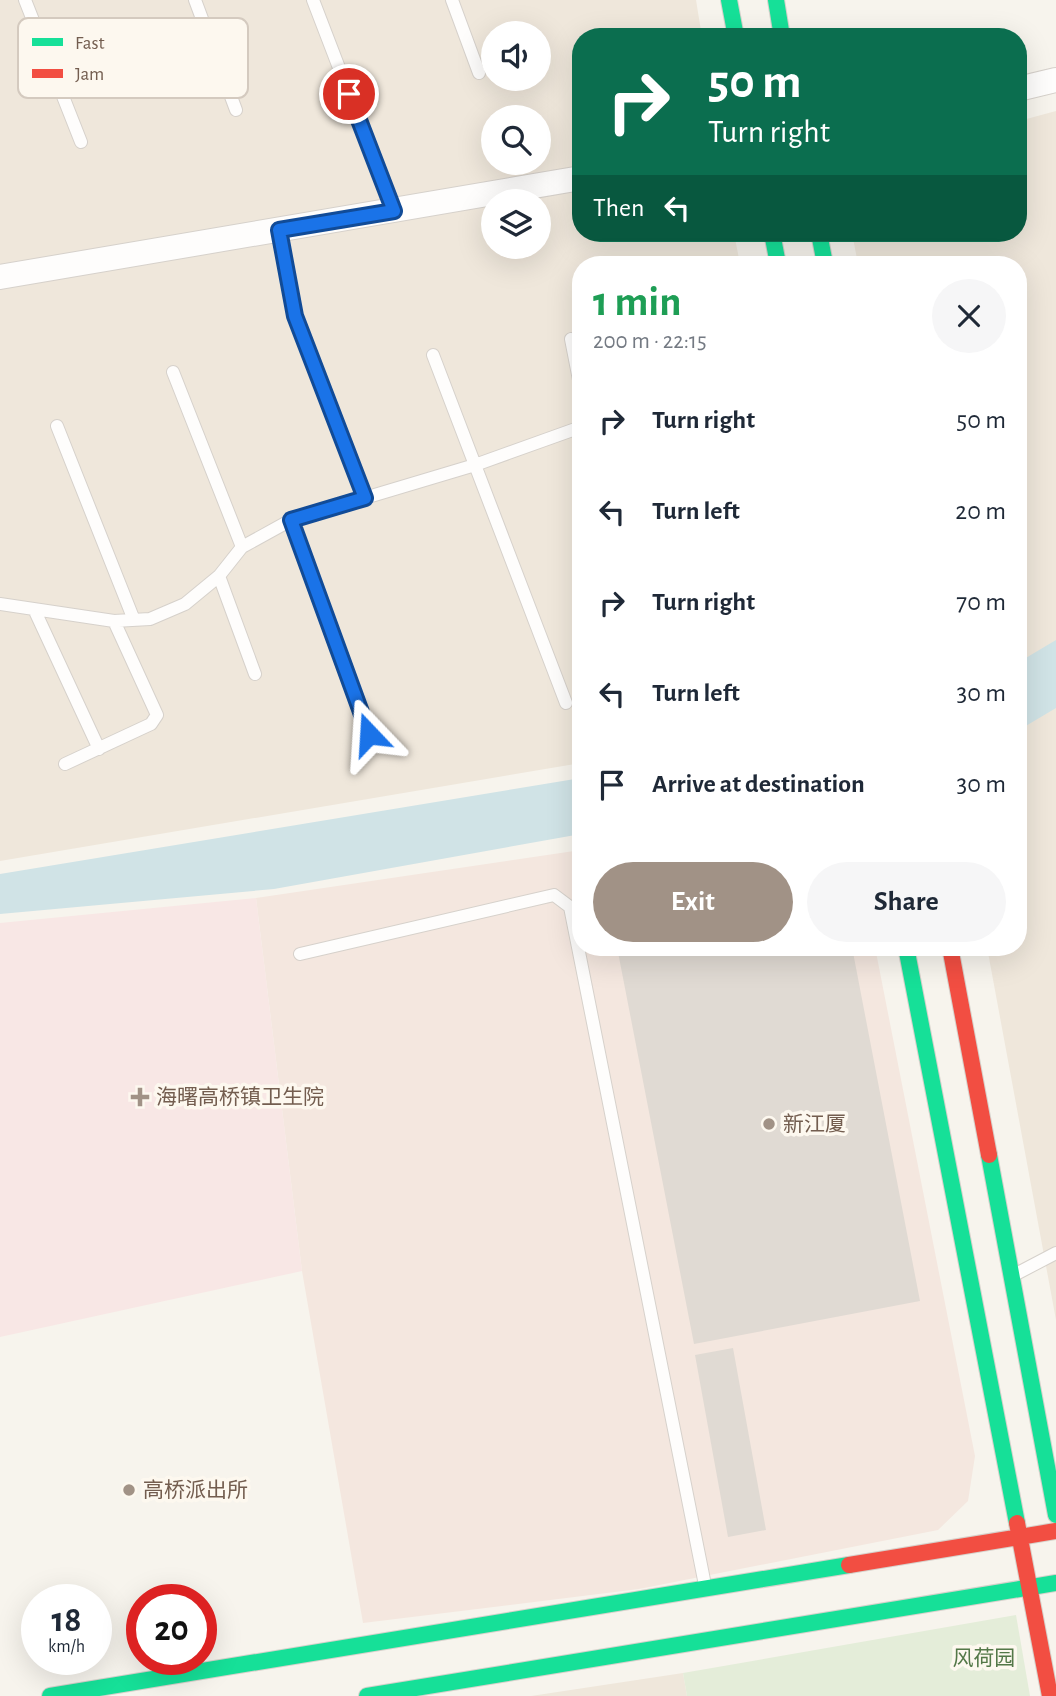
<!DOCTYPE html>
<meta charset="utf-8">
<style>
:root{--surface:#fff;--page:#f6f6f7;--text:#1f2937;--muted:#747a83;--accent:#a19286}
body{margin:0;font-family:"Alegreya Sans","Noto Sans SC",sans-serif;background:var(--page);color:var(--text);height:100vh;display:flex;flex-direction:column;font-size:26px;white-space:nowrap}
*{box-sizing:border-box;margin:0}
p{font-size:23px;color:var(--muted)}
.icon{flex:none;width:38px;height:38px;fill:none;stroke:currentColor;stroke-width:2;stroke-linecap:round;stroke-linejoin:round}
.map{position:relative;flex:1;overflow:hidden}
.details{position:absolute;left:572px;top:256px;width:455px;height:700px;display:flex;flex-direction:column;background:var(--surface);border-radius:28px;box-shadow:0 7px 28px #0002}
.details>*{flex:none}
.hud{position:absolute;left:572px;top:28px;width:455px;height:214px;border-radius:28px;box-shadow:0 7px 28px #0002;background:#0b6e4f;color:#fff;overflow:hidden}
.controls{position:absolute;left:481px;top:21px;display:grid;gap:14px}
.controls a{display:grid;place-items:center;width:70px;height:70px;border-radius:50%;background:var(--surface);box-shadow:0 7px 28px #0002;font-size:35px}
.speed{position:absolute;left:21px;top:1584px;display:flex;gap:14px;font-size:35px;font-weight:700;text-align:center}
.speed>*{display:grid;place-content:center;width:91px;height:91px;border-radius:50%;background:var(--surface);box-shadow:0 7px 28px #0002;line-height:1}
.speed small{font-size:18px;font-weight:400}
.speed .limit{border:10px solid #d22;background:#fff;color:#111}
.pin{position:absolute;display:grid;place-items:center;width:60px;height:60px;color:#fff;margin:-30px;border:4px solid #fff;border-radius:50%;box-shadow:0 2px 7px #0007}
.me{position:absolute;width:77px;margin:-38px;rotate:340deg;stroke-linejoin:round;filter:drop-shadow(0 0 5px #0008)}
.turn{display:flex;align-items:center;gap:24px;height:147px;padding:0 21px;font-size:32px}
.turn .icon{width:91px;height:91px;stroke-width:2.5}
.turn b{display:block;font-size:49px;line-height:60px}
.then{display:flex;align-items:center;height:66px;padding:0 21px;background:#0003;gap:14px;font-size:26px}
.round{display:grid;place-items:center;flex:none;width:74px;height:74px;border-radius:37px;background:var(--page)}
.headline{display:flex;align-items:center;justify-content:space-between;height:119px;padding:0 21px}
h1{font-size:42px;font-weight:700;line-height:52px;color:#1e9e55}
.cta{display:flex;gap:14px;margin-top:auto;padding:14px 21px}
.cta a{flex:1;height:80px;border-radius:42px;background:var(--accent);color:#fff;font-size:28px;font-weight:700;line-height:80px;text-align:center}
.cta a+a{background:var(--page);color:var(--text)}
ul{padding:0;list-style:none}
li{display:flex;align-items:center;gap:21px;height:91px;padding:0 21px}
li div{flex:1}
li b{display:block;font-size:26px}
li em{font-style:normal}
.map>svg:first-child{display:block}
.residential{fill:#efe7db;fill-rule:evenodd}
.commercial{fill:#f4e7df}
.medical{fill:#f8e7e5}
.green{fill:#e4edd9}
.water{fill:#d0e3e6}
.building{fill:#e0dad3}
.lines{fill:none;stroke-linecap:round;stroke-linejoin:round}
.lane-casing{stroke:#d6d1cb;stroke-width:14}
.street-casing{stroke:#d6d1cb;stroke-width:26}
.fast-casing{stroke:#d6d1cb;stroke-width:18}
.jam-casing{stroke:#d6d1cb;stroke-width:18}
.lane{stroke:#fefdfc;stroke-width:12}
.street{stroke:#fefdfc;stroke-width:24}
.fast{stroke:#16e098;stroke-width:16}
.jam{stroke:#f24e42;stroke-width:16}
.route-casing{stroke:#114b97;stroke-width:18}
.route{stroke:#1a73e8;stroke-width:12}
.poi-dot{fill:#a19286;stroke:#fdf8ef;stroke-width:2.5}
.labels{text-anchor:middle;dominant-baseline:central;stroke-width:7;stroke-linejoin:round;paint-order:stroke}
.poi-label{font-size:21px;fill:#735d4f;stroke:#fdf8ef;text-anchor:start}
.park-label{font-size:21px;fill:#547848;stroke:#fdf8ef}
.key{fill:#fdf8ef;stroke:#d4cabf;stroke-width:2}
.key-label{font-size:19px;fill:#735d4f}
</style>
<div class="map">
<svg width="1056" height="1696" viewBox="0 0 1056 1696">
<rect width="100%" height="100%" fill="#f7f4ed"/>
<path class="residential" d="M0 0H696L702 37H581V233H734L740 264H581V763L0 861ZM494 33H539V79H494ZM494 117H539V163H494ZM494 201H539V247H494Z
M1056 111V1320L987 947H1018V264H858L852 233H1018L1019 121Z
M683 1673 687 1696H531Z"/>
<path class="commercial" d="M581 850V947H875L975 1456 968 1501 938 1530 639 1589 363 1623 302 1271 256 898Z"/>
<path class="medical" d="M256 898 302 1271 0 1337V923Z"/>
<path class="green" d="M1016 1615 1030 1696H687L683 1673Z"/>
<path class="water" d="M1056 640V708L1019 730V662Z
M581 778V834L274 889 0 914V874Z"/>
<path class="building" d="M617 947H852L920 1301 694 1344Z
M733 1348 766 1530 728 1537 695 1355Z"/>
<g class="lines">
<g class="lane-casing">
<path id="lane" d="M25 0 81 142
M195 0 236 110
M313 0 394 211
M452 0 479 73
M279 230 295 316 365 498
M571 339 581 390
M433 355 566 703
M173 372 242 547
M57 426 134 620
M291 520 369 734
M219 576 255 674
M0 604 114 621 150 619 185 604 219 576 242 547 291 520 475 465 581 427
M34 609 99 749
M65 764 151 724 157 715 114 621
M300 954 554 895 570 907 705 1585
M1016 1274 1056 1253"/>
</g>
<g class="street-casing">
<path id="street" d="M1018 89 1056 80
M0 277 581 178"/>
</g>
<g class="fast-casing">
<path id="fast" d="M729 0 736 37
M776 0 782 37
M772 233 778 264
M819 233 825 264
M906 947 1017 1523
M989 1155 1056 1515
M50 1696 849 1565
M367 1696 1056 1583"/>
</g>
<g class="jam-casing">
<path id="jam" d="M950 947 989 1155
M1017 1523 1050 1696
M849 1565 1056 1531"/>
</g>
<use href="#lane" class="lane"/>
<use href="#street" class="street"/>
<use href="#fast" class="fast"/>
<use href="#jam" class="jam"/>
</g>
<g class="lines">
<g class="route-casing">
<path id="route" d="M349 94 394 211 279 230 295 316 365 498 291 520 369 734"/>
</g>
<use href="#route" class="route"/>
</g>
<g class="poi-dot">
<path d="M136.5 1086.5h7v7h7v7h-7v7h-7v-7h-7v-7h7z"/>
<circle cx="769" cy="1124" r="7"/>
<circle cx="129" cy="1490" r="7"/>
</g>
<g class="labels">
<g class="poi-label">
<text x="156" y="1097">海曙高桥镇卫生院</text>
<text x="783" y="1124">新江厦</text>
<text x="143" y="1490">高桥派出所</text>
</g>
<g class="park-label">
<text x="984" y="1658">风荷园</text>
</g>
</g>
<rect x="18" y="18" width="230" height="80" rx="10" class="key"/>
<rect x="32" y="38" width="31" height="8" fill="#16e098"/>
<rect x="32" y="69" width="31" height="9" fill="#f24e42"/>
<g class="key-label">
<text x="75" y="49">Fast</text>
<text x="75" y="80">Jam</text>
</g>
</svg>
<div class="controls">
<a><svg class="icon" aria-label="sound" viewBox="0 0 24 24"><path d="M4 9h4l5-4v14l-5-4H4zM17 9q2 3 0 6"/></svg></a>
<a><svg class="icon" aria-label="search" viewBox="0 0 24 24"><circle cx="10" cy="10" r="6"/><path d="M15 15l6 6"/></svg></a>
<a><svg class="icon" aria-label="layers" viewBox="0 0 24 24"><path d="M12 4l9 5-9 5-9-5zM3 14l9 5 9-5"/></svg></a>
</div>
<div class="speed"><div>18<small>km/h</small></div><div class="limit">20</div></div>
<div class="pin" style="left:349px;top:94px;background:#d93025"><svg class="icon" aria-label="arrive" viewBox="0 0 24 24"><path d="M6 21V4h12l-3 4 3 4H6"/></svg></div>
<svg class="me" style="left:369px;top:734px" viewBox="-20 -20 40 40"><path d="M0-17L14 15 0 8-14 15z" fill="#1a73e8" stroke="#fff" stroke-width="4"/></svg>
<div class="hud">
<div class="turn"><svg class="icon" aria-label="right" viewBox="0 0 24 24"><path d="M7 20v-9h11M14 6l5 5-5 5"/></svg><div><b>50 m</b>Turn right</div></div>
<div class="then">Then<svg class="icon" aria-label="left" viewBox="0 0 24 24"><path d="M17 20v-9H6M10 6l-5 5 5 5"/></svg></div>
</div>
<section class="details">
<div class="headline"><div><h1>1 min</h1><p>200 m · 22:15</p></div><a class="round"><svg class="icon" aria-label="close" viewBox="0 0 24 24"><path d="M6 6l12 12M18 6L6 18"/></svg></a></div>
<ul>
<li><svg class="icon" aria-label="right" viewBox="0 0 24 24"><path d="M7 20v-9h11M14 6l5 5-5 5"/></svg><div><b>Turn right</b></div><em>50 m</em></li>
<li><svg class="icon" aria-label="left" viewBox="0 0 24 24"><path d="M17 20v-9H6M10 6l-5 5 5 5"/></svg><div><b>Turn left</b></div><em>20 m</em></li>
<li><svg class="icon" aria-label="right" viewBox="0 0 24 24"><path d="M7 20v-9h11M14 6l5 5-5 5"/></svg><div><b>Turn right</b></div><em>70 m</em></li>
<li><svg class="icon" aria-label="left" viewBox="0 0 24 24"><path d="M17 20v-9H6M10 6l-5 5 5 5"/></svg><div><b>Turn left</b></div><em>30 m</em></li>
<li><svg class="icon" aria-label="arrive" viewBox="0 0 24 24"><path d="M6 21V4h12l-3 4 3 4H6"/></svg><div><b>Arrive at destination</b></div><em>30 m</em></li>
</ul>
<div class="cta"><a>Exit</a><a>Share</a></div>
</section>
</div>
